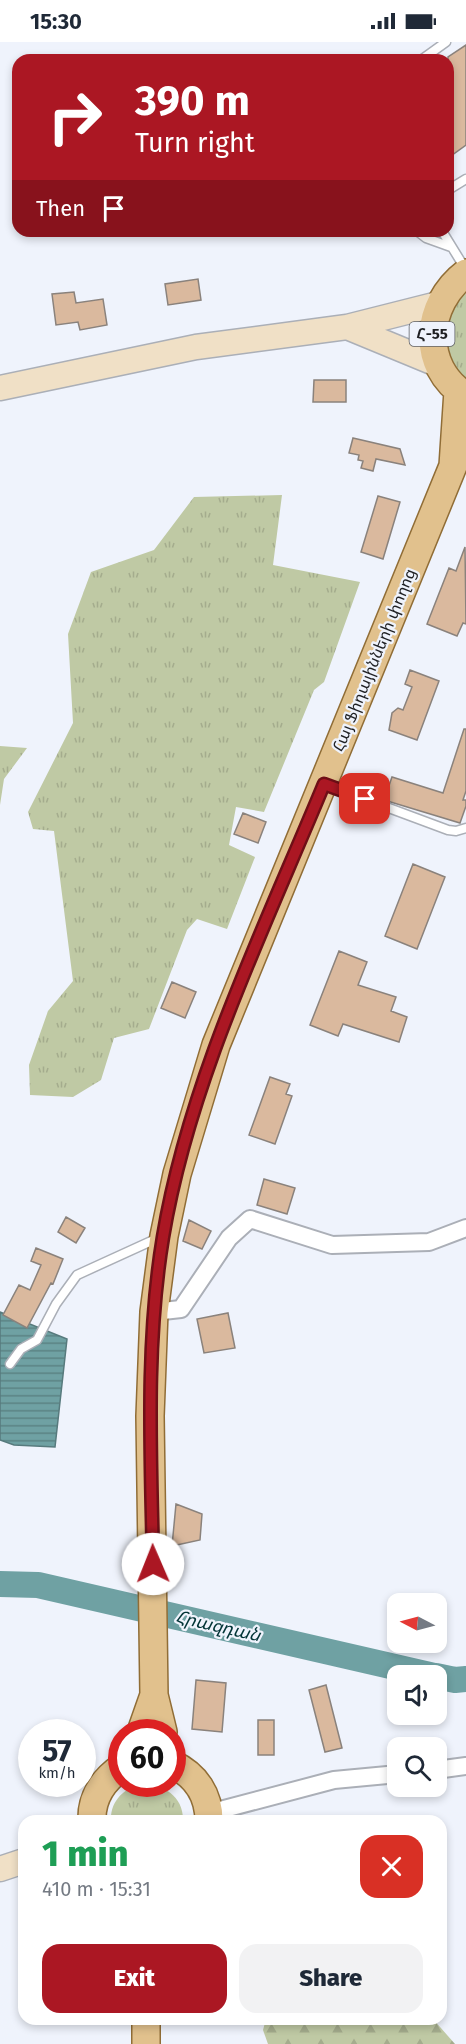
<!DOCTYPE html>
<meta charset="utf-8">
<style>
:root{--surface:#fff;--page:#f2f2f3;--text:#1f2937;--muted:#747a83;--accent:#ab1723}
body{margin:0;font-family:"Fira Sans","Noto Sans Armenian",sans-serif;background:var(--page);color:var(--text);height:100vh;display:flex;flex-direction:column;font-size:22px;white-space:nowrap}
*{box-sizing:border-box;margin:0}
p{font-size:20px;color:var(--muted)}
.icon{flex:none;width:33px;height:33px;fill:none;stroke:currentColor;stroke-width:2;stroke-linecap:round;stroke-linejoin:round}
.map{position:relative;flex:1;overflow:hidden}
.side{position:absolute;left:18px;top:1773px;width:429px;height:210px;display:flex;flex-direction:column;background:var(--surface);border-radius:18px;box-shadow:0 3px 9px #0003}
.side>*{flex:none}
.top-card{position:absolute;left:12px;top:12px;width:442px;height:183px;border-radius:18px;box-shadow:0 3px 9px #0003;background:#ab1723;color:#fff;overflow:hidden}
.needle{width:39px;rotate:276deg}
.tools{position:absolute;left:387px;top:1551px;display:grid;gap:12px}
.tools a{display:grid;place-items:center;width:60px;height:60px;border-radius:12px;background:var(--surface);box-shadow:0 3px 9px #0003;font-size:30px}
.speed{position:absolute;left:18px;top:1677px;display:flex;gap:12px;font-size:30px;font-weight:700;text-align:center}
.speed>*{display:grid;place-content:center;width:78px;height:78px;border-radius:50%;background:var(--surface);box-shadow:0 3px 9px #0003;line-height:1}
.speed small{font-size:15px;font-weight:400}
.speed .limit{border:9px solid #d22;background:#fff;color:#111}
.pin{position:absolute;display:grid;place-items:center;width:51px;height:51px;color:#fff;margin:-26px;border-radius:12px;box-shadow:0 3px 9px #0006}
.me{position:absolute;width:66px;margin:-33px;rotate:359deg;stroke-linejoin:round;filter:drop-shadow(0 0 4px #0008)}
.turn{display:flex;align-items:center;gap:21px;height:126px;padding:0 24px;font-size:27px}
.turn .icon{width:78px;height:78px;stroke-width:2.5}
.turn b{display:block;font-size:42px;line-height:51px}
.then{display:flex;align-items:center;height:57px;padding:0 24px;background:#0003;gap:12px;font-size:22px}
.round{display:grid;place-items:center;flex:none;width:63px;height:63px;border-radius:18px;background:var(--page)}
.summary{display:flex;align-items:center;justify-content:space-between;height:102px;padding:0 24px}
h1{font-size:36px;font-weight:800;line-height:45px;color:#1e9e55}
.button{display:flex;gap:12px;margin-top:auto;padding:12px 24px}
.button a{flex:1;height:69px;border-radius:18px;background:var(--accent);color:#fff;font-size:24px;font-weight:800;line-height:69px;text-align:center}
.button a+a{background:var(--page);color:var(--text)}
.status{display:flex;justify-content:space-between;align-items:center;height:42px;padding:0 30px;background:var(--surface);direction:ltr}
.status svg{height:16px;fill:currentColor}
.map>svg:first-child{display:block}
.grass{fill:url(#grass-tufts)}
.forest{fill:url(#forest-firs)}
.water{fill:url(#water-rules);stroke:#577a7d;stroke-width:1.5}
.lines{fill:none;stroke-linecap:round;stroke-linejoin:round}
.river{stroke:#6fa1a3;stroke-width:26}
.building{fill:#dab99e;stroke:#8a827c;stroke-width:1.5}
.lane-casing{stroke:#abafb7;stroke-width:11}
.street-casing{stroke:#abafb7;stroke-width:20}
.secondary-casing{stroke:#abafb7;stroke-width:27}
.primary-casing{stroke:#906d36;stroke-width:30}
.lane{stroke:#fff;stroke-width:8}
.street{stroke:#fff;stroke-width:16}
.secondary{stroke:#f0e0c6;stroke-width:24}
.primary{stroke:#e1c18d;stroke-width:27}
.route-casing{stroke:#6f0f17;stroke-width:15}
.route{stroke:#ab1723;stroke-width:10}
.labels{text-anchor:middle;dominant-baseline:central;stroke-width:4.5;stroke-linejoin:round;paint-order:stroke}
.shield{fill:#eff3fc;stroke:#5d5f64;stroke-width:1.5}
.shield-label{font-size:15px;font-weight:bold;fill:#1f2023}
.street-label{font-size:16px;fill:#1f2023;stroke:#eff3fc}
.water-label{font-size:18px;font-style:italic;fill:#003335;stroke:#eff3fc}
</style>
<div class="status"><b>15:30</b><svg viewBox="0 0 49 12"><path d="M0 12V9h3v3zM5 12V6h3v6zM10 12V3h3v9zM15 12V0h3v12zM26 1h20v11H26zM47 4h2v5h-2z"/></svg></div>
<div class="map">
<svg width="466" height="2002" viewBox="0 0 466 2002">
<defs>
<pattern id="grass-tufts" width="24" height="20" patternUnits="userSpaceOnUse" patternTransform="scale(1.5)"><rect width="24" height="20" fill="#bfc9a4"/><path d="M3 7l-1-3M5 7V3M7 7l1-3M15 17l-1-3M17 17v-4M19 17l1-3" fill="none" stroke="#a4ac8d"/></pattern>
<pattern id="forest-firs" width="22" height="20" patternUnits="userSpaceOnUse" patternTransform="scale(1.5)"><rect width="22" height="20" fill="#bfc9a4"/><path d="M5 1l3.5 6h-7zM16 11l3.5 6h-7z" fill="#a4ac8d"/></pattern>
<pattern id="water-rules" width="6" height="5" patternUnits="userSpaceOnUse" patternTransform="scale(1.5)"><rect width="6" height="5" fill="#6fa1a3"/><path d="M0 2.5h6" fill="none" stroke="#5b8384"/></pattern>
</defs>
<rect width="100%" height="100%" fill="#eff3fc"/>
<path class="grass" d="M466 243V340C442 314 441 299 452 268 456 258 458 251 466 243Z
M282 453 273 523 360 540 324 640 314 648 264 770 236 765 229 803 255 815 227 887 197 877 187 888 149 987 114 996 101 1038 73 1055 30 1053 29 1023 48 969 73 939 54 789 33 787 28 770 73 681 68 592 91 530 154 508 194 455Z
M0 704 27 706 4 737 0 763Z
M142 1742C164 1742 184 1755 183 1779H111C110 1759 124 1746 142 1742Z"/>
<path class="forest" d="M266 1977H433L455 2002H268L263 1988Z"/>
<path class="water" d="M0 1270 67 1297 55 1405 14 1403 0 1398Z"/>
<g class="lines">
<path class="river" d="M0 1542 38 1543 434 1634
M436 1634 455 1638 466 1637"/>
</g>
<path class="building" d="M466 3V103L448 116V15Z
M198 237 201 258 168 263 165 242Z
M74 250 76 261 103 257 107 283 80 288 78 280 56 283 52 252Z
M314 338H346V360H313Z
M353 396 400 407 405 423 376 417 373 429 361 426 363 419 358 418 359 413 349 411Z
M378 454 400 460 383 517 361 510Z
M465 505 466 582 463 581 457 594 427 582 449 526 456 529Z
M410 628 439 639 417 698 389 688 392 671 398 666 403 668 412 645 405 642Z
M464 687H466V749L463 758H466V764L460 781 384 758 392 735 443 751Z
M243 771 266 780 258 801 234 792Z
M413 822 445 835 417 907 385 894Z
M339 909 367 920 358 943 396 955 391 969 407 975 399 1000 343 982 338 994 310 983Z
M172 940 196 950 185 976 161 966Z
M270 1035 290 1042 286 1052 292 1054 275 1102 249 1093Z
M264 1137 295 1146 287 1172 257 1163Z
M66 1175 85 1186 76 1201 58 1190Z
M189 1178 211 1189 202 1207 183 1199Z
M36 1206 63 1217 53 1242 51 1241 27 1286 3 1273 19 1243 30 1248 41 1223 31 1219Z
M228 1271 235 1306 204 1311 197 1277Z
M176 1462 202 1472 200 1498 172 1504Z
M196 1638 226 1641 222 1690 192 1687Z
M326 1643 342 1706 325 1710 309 1648Z
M258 1678H274V1713H258Z"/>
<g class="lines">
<g class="lane-casing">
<path id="lane" d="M421 18 446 0
M448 148 466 137
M417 189 426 196 451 205
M442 189 466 228
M327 743 448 788 456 789 466 786
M10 1322 21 1307 37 1298 56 1262 77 1233 158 1196"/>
</g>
<g class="street-casing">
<path id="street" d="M154 1270 181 1267 229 1196 250 1177 332 1203 429 1200 466 1186
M436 1728 466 1724
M209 1771 334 1738 398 1732"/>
</g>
<g class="secondary-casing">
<path id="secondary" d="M347 285 439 323
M0 346 196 305 347 285 438 262
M0 1827 24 1819"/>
</g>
<g class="primary-casing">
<path id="primary" d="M466 231C425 262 419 324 466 354
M141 1690 154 1653
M163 1690 154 1653 150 1374 154 1270 164 1194 177 1132 216 1003 453 424 458 349
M172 1722C196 1733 209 1753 209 1779
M92 1779C91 1756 103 1738 122 1725
M146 2002V1977"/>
</g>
<use href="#lane" class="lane"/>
<use href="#street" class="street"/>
<use href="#secondary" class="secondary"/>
<use href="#primary" class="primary"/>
</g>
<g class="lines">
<g class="route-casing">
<path id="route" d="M153 1522C151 1413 145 1303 163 1195 189 1039 264 887 324 742L365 757"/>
</g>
<use href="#route" class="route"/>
</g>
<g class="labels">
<rect class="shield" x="409.5" y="280" width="45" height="24" rx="4.5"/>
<g class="shield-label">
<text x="432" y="292">Հ-55</text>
</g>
<g class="street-label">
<text transform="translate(374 618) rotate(-68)">Հայ Ֆիդայինների փողոց</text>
</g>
<g class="water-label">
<text transform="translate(218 1584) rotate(13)">Հրազդան</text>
</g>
</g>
</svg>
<div class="tools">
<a><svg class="needle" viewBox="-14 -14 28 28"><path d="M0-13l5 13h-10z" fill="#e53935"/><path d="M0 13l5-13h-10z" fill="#747a83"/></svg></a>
<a><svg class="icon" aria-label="sound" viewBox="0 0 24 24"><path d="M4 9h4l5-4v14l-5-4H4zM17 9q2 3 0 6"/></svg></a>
<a><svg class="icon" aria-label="search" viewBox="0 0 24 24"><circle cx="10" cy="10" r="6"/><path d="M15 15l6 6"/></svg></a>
</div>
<div class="speed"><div>57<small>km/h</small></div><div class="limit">60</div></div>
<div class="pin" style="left:365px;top:757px;background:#d93025"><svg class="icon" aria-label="arrive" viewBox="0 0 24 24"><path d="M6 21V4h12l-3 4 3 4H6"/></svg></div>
<svg class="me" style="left:153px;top:1522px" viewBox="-20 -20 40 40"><circle r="19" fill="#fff"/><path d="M0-13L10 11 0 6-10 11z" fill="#ab1723"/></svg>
<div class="top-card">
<div class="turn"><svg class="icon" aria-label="right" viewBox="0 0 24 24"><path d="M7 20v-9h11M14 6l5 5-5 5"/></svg><div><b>390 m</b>Turn right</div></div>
<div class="then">Then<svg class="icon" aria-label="arrive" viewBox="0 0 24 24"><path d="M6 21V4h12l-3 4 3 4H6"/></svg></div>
</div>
<section class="side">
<div class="summary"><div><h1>1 min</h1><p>410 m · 15:31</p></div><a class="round" style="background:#d93025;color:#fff"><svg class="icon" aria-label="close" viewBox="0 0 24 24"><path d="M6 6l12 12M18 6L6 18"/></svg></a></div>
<div class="button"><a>Exit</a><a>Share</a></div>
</section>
</div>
